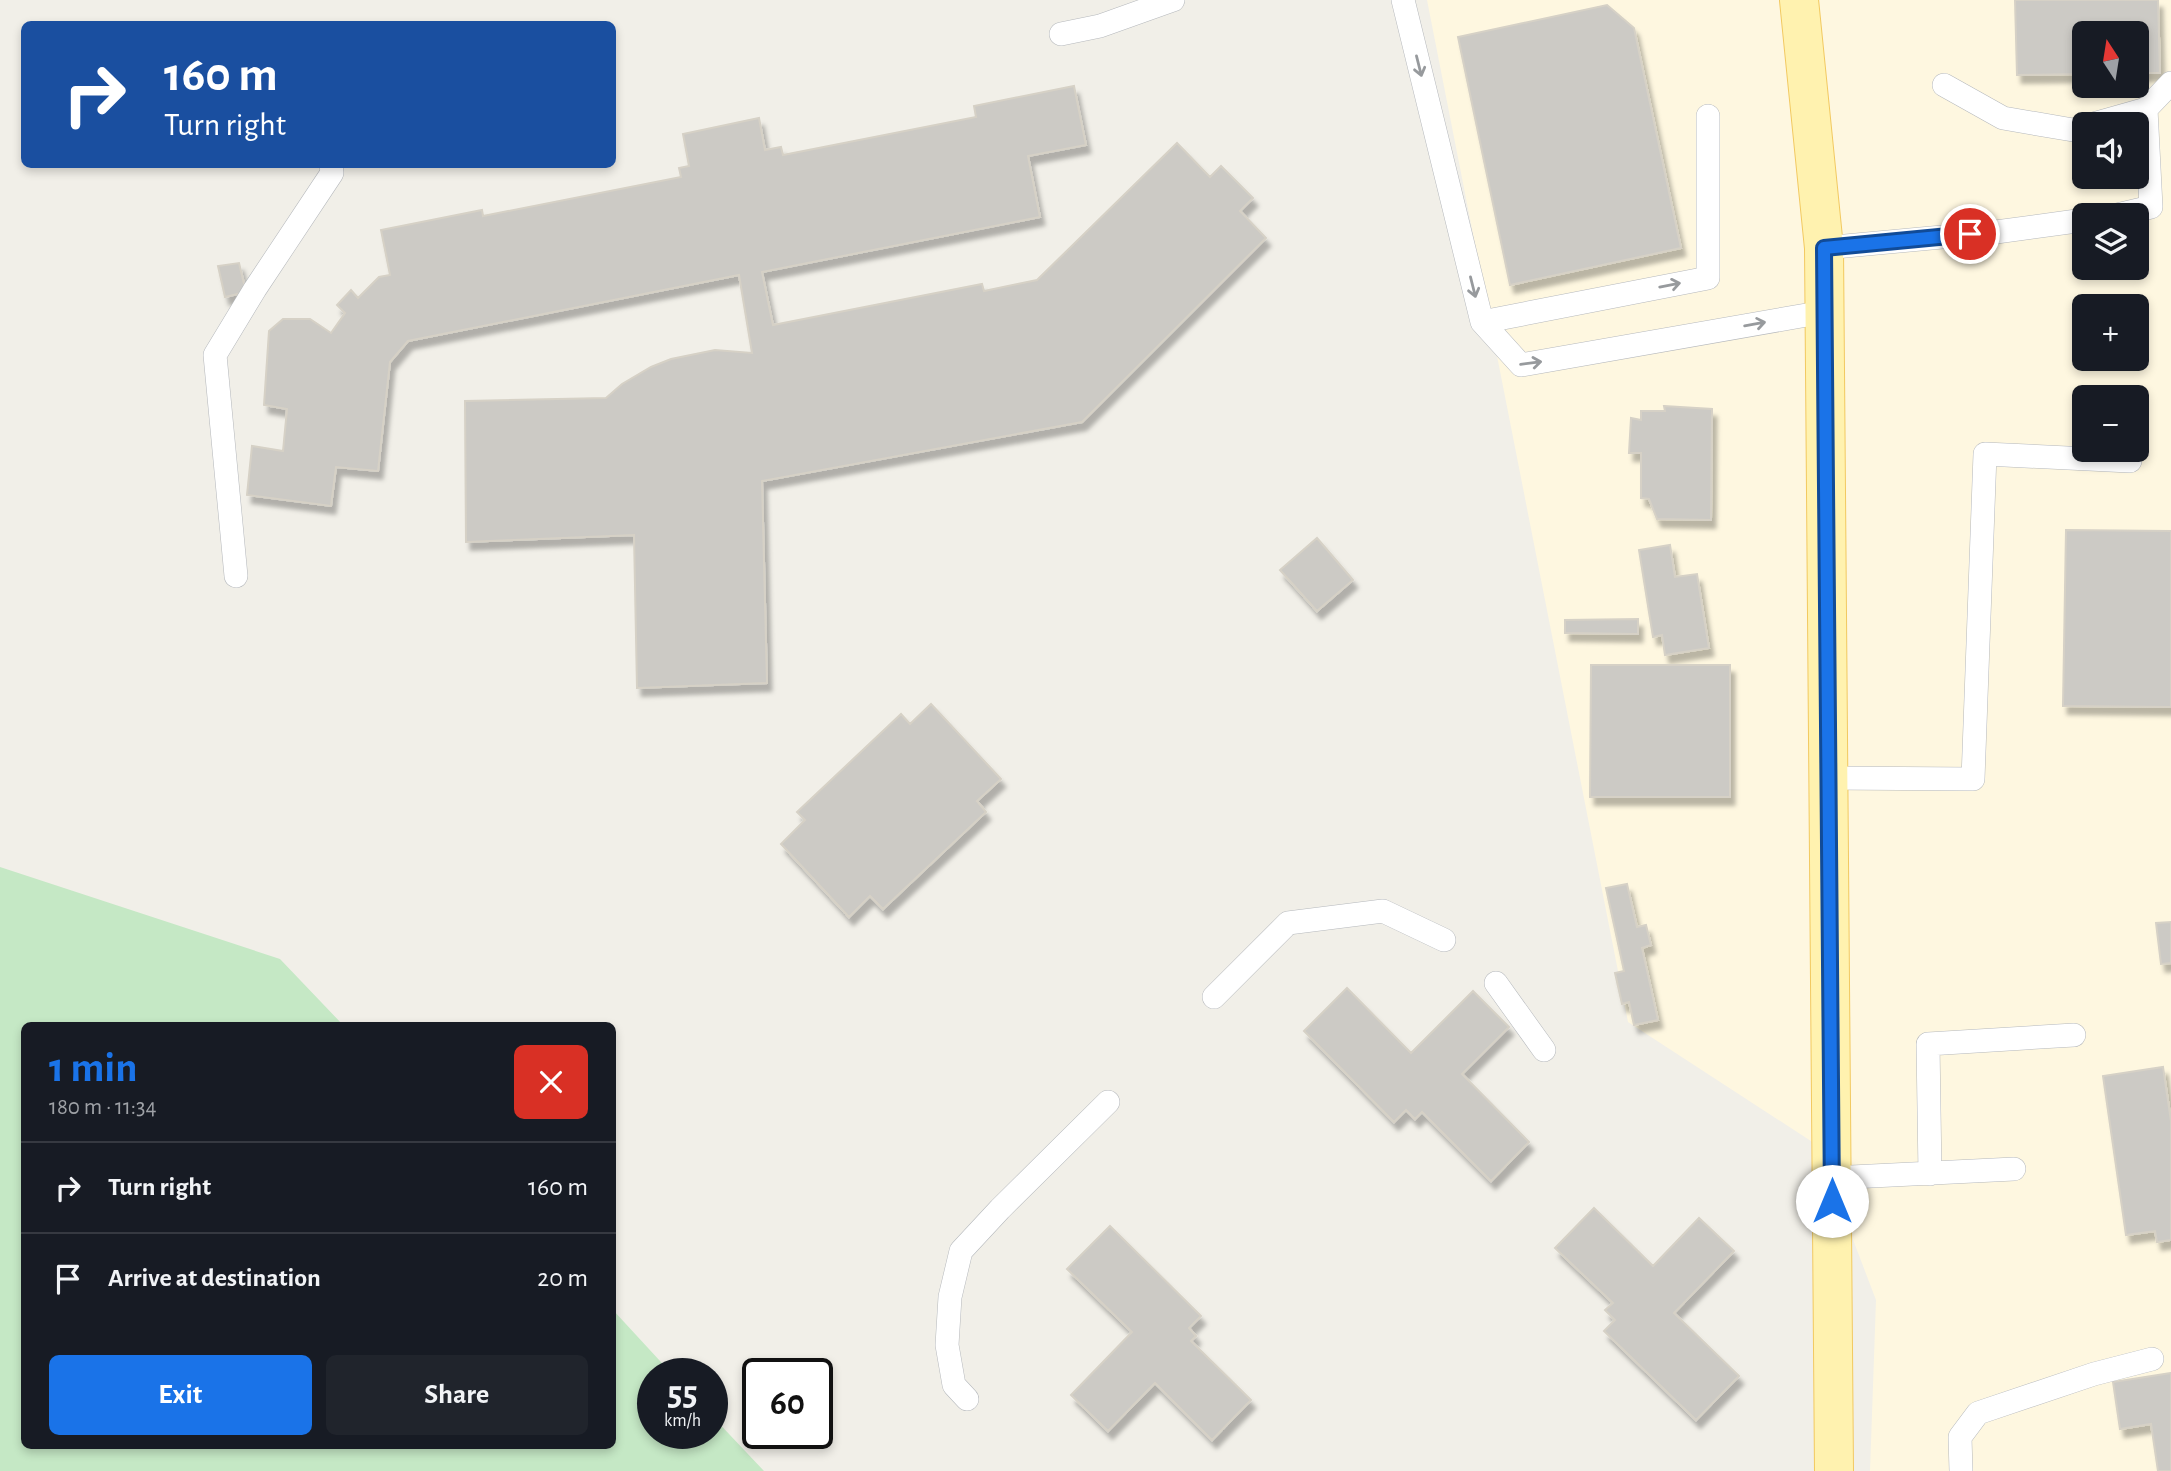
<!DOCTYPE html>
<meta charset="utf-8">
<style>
:root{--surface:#171b24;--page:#20242c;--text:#f1f3f6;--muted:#9ea1a6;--line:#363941;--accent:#1a73e8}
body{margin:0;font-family:"Alegreya Sans",sans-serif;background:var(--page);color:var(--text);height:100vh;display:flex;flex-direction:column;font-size:26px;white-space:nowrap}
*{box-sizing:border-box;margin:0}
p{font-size:23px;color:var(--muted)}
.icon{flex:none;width:38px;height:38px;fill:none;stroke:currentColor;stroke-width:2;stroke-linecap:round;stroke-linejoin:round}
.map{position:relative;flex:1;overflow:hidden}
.side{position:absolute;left:21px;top:1022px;width:595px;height:427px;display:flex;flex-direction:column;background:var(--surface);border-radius:10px;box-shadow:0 4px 10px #0003}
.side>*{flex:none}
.guide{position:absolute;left:21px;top:21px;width:595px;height:147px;border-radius:10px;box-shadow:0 4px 10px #0003;background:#1a4fa0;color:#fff;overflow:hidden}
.needle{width:46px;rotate:348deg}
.fabs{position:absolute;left:2072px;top:21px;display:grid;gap:14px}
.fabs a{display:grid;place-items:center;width:77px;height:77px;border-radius:10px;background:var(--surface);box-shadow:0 4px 10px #0003;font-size:35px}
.speed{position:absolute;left:637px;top:1358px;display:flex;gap:14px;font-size:35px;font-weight:700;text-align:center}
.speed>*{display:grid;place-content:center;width:91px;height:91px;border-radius:50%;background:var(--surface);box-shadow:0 4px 10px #0003;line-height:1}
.speed small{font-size:18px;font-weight:400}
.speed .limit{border:4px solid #111;border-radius:10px;background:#fff;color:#111}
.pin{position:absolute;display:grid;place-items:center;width:60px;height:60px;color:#fff;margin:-30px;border:4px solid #fff;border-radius:50%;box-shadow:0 2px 7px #0007}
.me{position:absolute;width:77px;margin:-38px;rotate:0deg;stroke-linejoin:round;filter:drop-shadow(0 0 5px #0008)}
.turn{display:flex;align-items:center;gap:24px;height:147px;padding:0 28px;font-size:32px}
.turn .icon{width:91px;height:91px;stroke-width:2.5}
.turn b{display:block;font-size:49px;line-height:60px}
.round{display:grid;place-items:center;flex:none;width:74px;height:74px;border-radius:10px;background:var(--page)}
.head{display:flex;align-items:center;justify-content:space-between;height:119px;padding:0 28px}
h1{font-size:42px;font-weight:700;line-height:52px;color:var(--accent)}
.primary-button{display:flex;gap:14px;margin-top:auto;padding:14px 28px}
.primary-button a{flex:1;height:80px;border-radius:10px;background:var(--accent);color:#fff;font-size:28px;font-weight:700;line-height:80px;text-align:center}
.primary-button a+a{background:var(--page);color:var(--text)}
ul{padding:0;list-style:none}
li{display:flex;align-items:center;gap:21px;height:91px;padding:0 28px;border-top:2px solid var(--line)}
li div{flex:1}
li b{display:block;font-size:26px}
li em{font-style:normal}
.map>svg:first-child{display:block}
.commercial{fill:#fef7e0;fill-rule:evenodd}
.green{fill:#c5e8c5}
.building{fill:#cccac5;stroke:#d6d1c6;stroke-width:2;filter:url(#shadow)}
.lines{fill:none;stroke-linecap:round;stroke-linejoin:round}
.service-casing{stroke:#b5b8bc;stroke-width:24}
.primary-casing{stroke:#f2c960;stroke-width:40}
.service{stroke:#fff;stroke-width:23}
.primary{stroke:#fff2af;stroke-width:38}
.oneway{stroke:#979a9d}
.route-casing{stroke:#114b97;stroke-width:18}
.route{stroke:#1a73e8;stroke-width:12}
</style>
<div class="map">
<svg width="2171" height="1471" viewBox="0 0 2171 1471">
<defs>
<filter id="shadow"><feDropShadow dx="4.5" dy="8" stdDeviation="2" flood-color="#0004"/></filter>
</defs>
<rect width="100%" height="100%" fill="#f1efe8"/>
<path class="commercial" d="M1427 0H2171V1471H1870L1876 1300 1817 1145 1628 1022ZM2084 33H2137V86H2084ZM2084 124H2137V177H2084ZM2084 215H2137V268H2084ZM2084 306H2137V359H2084ZM2084 397H2137V450H2084Z"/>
<path class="green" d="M0 867 280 959 343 1025 24 1026V1446H612L613 1310 672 1374H653V1433H712V1416L764 1471H0Z"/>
<path class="building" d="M2015 0H2158L2160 73H2137V33H2084V74L2017 75Z
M1607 5 1634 28 1681 248 1510 285 1458 37Z
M1074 86 1086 145 1028 156 1040 217 762 272 773 325 982 284 984 291 1037 280 1177 143 1210 177 1221 166 1253 198 1240 211 1266 238 1082 422 762 481 767 683 637 688 634 535 466 542 465 401 606 398 622 384 651 367 671 359 715 350 752 353 739 275 408 341 390 362 378 471 336 467 331 506 247 495 252 446 283 451 287 409 264 405 269 331 283 319H310L331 333 345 313 337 305 351 290 358 298 379 277 390 275 381 230 482 210 483 216 681 177 679 168 689 166 683 134 759 118 765 150 781 147 783 155 976 117 974 106Z
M239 263 246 292 225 297 218 266Z
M1664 406 1712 409 1711 520 1657 519 1649 499 1641 498V453H1629L1631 418 1641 420V411H1665Z
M2066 530 2171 531V707L2063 706Z
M1317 538 1353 580 1317 611 1280 570Z
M1670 545 1675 577 1697 574 1709 648 1665 655 1662 635 1653 637 1639 550Z
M1638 619V634L1565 633V620Z
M1591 665H1730V797H1590Z
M931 704 1001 779 977 801 986 812 883 909 870 896 849 917 781 844 805 820 797 812 901 714 910 724Z
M1627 884 1637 927 1646 925 1651 945 1642 948 1658 1020 1634 1025 1629 1002 1622 1004 1615 973 1624 971 1606 888Z
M2171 922V963L2161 964 2156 923Z
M1347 988 1411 1053 1473 991 1509 1027 1462 1074 1529 1142 1491 1181 1422 1112 1415 1119 1406 1110 1394 1122 1304 1031Z
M2163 1067 2171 1121V1240L2157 1242 2155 1231 2126 1235 2103 1076Z
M1594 1208 1653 1266 1699 1218 1734 1251 1674 1313 1739 1376 1696 1420 1604 1331 1615 1320 1605 1310 1613 1303 1555 1248Z
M1110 1226 1201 1316 1189 1328 1196 1336 1191 1341 1251 1400 1212 1440 1155 1383 1108 1431 1071 1395 1132 1332 1067 1269Z
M2171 1373V1471H2158L2151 1424 2120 1429 2113 1382Z"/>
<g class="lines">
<g class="service-casing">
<path id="service" d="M1403 0 1482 322 1708 278V116
M1061 34 1100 26 1173 0
M1944 85 2003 118 2073 130 2084 127
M2146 109 2171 83
M2093 124 2146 109 2151 207 2117 215
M1824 248 1996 232 2084 220
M1482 322 1521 365 1824 312
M236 576 215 355 255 289 332 173 331 164
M1828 778 1973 779 1985 454 2130 461
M1496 983 1544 1050
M1214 997 1288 923 1383 911 1444 940
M1930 1174 1928 1044 2074 1035
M1831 1178 2014 1169
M967 1399 954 1385 947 1345 950 1297 961 1251 1000 1209 1108 1102
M1961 1471 1960 1437 1978 1413 2094 1374 2152 1359"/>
</g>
<g class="primary-casing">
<path id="primary" d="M1799 0 1824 248 1834 1471"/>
</g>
<use href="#service" class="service"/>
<use href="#primary" class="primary"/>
</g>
<defs><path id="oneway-shaft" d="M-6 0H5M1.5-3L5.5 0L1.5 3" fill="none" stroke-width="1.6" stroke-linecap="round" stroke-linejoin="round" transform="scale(1.75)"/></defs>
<g class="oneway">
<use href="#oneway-shaft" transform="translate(1419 66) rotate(76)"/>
<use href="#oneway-shaft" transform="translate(1670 285) rotate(-11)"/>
<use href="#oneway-shaft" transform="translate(1473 287) rotate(76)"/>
<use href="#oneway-shaft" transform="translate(1755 324) rotate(-10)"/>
<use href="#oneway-shaft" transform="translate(1531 363) rotate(-7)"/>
</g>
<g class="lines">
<g class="route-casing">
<path id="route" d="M1832 1201 1824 248 1970 234"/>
</g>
<use href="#route" class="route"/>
</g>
</svg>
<div class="fabs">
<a><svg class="needle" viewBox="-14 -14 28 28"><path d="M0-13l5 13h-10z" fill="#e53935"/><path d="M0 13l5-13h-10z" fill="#9ea1a6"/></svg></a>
<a><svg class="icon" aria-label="sound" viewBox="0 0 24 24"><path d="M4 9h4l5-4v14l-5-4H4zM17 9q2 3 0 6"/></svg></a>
<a><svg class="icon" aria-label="layers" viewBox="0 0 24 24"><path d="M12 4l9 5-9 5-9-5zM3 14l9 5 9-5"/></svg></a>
<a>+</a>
<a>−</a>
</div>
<div class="speed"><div>55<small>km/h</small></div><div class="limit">60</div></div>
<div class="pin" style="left:1970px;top:234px;background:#d93025"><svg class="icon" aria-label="arrive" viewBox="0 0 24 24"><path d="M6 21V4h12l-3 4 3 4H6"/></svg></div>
<svg class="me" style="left:1832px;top:1201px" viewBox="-20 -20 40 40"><circle r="19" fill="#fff"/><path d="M0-13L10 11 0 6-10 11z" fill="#1a73e8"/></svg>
<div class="guide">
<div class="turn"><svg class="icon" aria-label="right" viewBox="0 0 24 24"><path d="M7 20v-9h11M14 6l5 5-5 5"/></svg><div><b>160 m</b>Turn right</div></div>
</div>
<section class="side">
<div class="head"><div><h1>1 min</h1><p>180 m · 11:34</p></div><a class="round" style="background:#d93025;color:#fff"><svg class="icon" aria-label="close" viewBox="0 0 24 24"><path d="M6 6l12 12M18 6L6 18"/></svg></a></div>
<ul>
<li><svg class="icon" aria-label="right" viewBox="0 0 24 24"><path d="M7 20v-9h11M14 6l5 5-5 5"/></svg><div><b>Turn right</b></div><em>160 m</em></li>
<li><svg class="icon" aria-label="arrive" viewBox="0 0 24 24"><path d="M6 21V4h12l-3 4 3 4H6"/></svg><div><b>Arrive at destination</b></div><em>20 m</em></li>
</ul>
<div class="primary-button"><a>Exit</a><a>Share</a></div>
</section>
</div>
